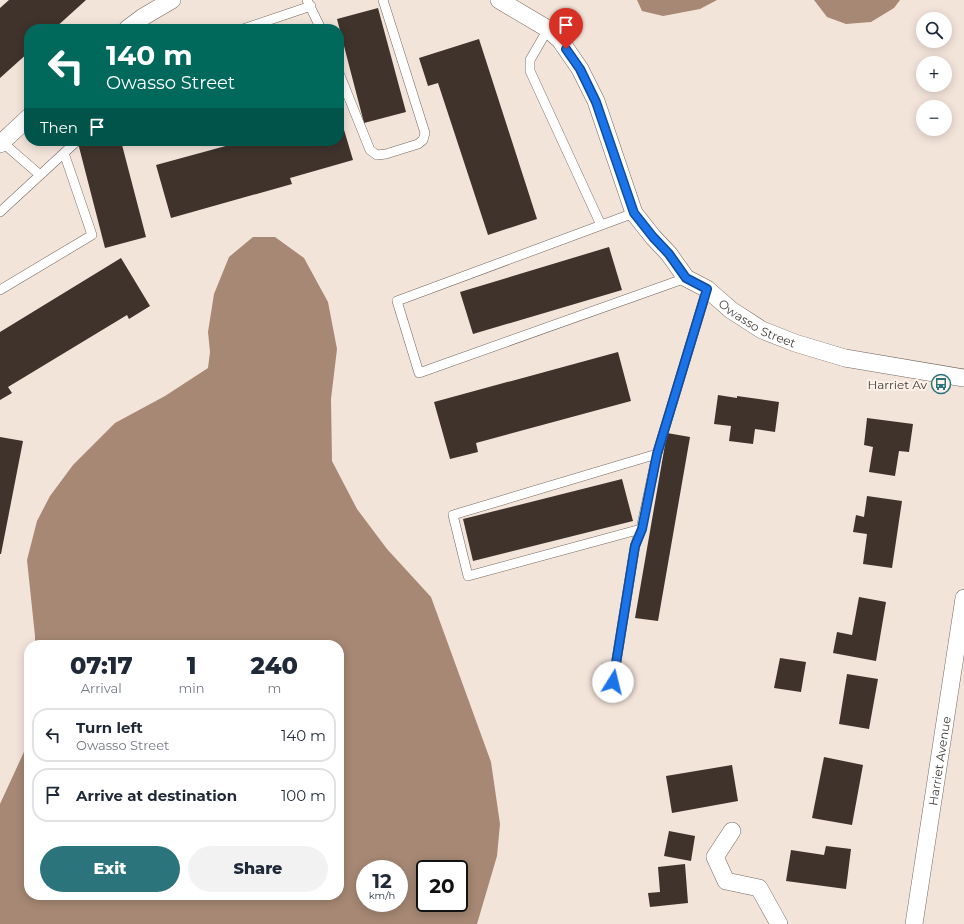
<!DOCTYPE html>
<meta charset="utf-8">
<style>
:root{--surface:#fff;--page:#f2f2f3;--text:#1f2937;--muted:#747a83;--line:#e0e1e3;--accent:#2b747c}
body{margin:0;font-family:Montserrat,sans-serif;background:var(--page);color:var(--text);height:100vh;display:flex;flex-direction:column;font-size:15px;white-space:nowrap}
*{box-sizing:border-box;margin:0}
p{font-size:13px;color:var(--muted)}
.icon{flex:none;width:22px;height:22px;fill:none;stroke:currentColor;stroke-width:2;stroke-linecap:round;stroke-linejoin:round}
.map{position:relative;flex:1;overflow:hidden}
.drawer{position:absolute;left:24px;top:640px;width:320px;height:260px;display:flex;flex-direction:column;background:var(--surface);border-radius:16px;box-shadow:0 2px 10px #0003}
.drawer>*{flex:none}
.hud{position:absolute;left:24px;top:24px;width:320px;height:122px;border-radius:16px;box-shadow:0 2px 10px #0003;background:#00695c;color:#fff;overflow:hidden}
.tools{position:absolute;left:916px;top:12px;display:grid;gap:8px}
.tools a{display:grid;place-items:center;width:36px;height:36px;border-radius:50%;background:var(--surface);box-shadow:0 2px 10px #0003;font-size:20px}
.speed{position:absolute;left:356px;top:860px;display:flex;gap:8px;font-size:20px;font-weight:700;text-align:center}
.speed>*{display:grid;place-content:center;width:52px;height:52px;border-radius:50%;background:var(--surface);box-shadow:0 2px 10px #0003;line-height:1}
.speed small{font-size:10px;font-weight:400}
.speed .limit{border:2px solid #111;border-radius:6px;background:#fff;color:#111}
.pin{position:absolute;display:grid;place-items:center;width:34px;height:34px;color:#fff;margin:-41px -17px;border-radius:50% 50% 50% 0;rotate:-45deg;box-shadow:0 0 4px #0007}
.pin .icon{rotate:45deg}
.me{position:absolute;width:44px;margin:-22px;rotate:9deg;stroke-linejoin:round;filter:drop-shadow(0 0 3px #0008)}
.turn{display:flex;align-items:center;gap:14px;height:84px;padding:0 16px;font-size:18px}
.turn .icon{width:52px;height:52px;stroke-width:2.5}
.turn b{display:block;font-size:28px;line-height:34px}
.then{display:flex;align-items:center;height:38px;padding:0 16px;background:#0003;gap:8px;font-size:15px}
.eta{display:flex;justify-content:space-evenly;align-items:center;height:68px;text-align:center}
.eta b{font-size:24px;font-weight:800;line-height:28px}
.button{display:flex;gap:8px;margin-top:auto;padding:8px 16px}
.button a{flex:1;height:46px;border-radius:24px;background:var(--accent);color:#fff;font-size:16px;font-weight:800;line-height:46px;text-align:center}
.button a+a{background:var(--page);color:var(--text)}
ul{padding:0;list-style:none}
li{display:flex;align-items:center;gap:12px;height:54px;margin:0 8px 6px;padding:0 8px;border:2px solid var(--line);border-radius:16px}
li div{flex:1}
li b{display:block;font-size:15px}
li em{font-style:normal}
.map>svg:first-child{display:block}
.water{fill:#a68874;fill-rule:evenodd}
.building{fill:#3f332c}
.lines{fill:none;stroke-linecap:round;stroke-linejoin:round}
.service-casing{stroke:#74675e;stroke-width:10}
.minor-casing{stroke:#74675e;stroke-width:18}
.service{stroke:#fff;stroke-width:9}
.minor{stroke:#fff;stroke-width:17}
.route-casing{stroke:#114b97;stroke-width:10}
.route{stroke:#1a73e8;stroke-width:7}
.labels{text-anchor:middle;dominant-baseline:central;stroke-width:4;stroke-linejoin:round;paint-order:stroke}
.street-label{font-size:12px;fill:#413c38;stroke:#fef2ea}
.poi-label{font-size:12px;fill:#413c38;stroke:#fef2ea;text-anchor:end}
</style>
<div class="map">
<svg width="964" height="924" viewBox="0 0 964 924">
<rect width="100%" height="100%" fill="#f3e4da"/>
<path class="water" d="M637 0H717L700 9 663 16 642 11Z
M814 0H900L894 8 871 22 846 24 827 17Z
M253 237H275L304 258 328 302 337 349 331 399 332 461 357 509 387 549 431 597 491 762 500 824 497 856 477 924H0V804L29 741V895H339V645H35V636L27 560 37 521 50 496 73 465 115 423 165 396 208 368 210 352 208 332 214 294 229 257ZM365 869H399V903H365ZM425 869H459V903H425Z"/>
<path class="building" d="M9 0H86L54 29H29V52L0 78V8Z
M378 8 406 112 364 123 337 19Z
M479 39 537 219 488 235 438 83 428 86 419 58Z
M339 113 353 160 290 178 292 184 171 218 156 165 244 141H339Z
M84 141H121L146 237 105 248 78 143Z
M609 247 622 290 473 334 460 292Z
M121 258 150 306 129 319 127 315 8 387 12 393 0 400V332Z
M618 352 631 401 476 443 478 452 450 459 434 402Z
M718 395 737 398V396L779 402 775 432 755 429 753 444 729 441 731 426 714 424Z
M867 418 913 424 909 452 899 451 895 476 869 472 873 447 864 445Z
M667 433 690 437 658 621 635 618Z
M0 437 23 441 1 554H0Z
M622 479 633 521 473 561 463 519Z
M867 496 902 501 892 568 863 564 867 534 853 532 856 515 864 517Z
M859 597 886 602 876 661 833 653 837 632 852 635Z
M780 658 806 662 801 692 774 688Z
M847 674 878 679 869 729 839 724Z
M824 757 863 765 852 825 812 818Z
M732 765 738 801 672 813 666 776Z
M669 831 695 836 691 861 664 856Z
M826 846 851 849 846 889 786 881 791 850 824 855Z
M685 864 688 903 650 907 648 893 660 892 658 867Z"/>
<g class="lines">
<g class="service-casing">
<path id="service" d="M307 0 321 29
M243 29 311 6
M548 29 530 60V71L601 225
M339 73 370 150 377 155 386 154 418 144 423 140 425 133 383 0
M2 142 40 175
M0 212 77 141
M634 213 397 301 419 373 686 278
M0 290 92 235 64 153
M641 529 468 576 453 515 657 454
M613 682 635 546 641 529 657 454 707 289"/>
</g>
<g class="minor-casing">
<g id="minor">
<path id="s1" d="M499 0 548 29 560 40 580 69 596 101 634 213 653 237 669 254 686 278 707 289 731 310 762 330 795 343 845 358 964 378"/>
<path d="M127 29 143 17 172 0"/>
<path d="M0 144 29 117"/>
<path d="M732 831 715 857 726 881 759 888 779 924"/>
<path id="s2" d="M914 924 964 598"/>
</g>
</g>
<use href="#service" class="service"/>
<use href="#minor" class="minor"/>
</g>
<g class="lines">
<g class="route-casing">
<path id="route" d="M566 49 580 69 596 102 634 213 653 237 669 254 686 278 707 289 657 454 642 529 635 546 613 682"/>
</g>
<use href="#route" class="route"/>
</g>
<defs>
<g id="bus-ring" transform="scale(1)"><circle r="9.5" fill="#fef2ea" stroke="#2b747c" stroke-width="1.5"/><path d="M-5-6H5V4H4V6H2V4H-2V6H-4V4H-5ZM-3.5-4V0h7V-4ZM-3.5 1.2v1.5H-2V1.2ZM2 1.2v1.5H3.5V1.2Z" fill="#2b747c"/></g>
</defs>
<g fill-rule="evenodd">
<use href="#bus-ring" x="941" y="384"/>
</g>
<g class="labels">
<g class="street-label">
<text stroke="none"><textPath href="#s1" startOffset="431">Owasso Street</textPath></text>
<text stroke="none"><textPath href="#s2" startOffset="165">Harriet Avenue</textPath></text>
</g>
<g class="poi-label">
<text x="927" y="384">Harriet Av</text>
</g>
</g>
</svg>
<div class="tools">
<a><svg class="icon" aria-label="search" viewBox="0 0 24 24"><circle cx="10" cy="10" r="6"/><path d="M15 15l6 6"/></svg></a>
<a>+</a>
<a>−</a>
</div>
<div class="speed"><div>12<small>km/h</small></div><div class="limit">20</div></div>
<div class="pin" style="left:566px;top:49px;background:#d93025"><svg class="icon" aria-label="arrive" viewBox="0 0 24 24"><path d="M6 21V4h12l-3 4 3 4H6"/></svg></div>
<svg class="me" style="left:613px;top:682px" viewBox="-20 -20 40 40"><circle r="19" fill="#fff"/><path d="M0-13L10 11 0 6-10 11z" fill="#1a73e8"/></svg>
<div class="hud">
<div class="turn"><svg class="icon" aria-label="left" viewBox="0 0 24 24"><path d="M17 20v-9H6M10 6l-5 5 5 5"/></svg><div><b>140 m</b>Owasso Street</div></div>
<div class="then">Then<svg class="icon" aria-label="arrive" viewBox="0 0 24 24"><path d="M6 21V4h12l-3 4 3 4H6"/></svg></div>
</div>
<section class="drawer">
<div class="eta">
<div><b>07:17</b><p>Arrival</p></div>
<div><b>1</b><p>min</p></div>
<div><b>240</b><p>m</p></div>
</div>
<ul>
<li><svg class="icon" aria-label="left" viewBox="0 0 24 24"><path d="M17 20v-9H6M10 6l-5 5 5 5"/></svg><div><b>Turn left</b><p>Owasso Street</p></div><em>140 m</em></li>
<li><svg class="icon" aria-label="arrive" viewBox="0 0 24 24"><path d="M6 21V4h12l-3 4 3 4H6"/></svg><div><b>Arrive at destination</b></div><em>100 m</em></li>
</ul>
<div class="button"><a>Exit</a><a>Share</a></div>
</section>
</div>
